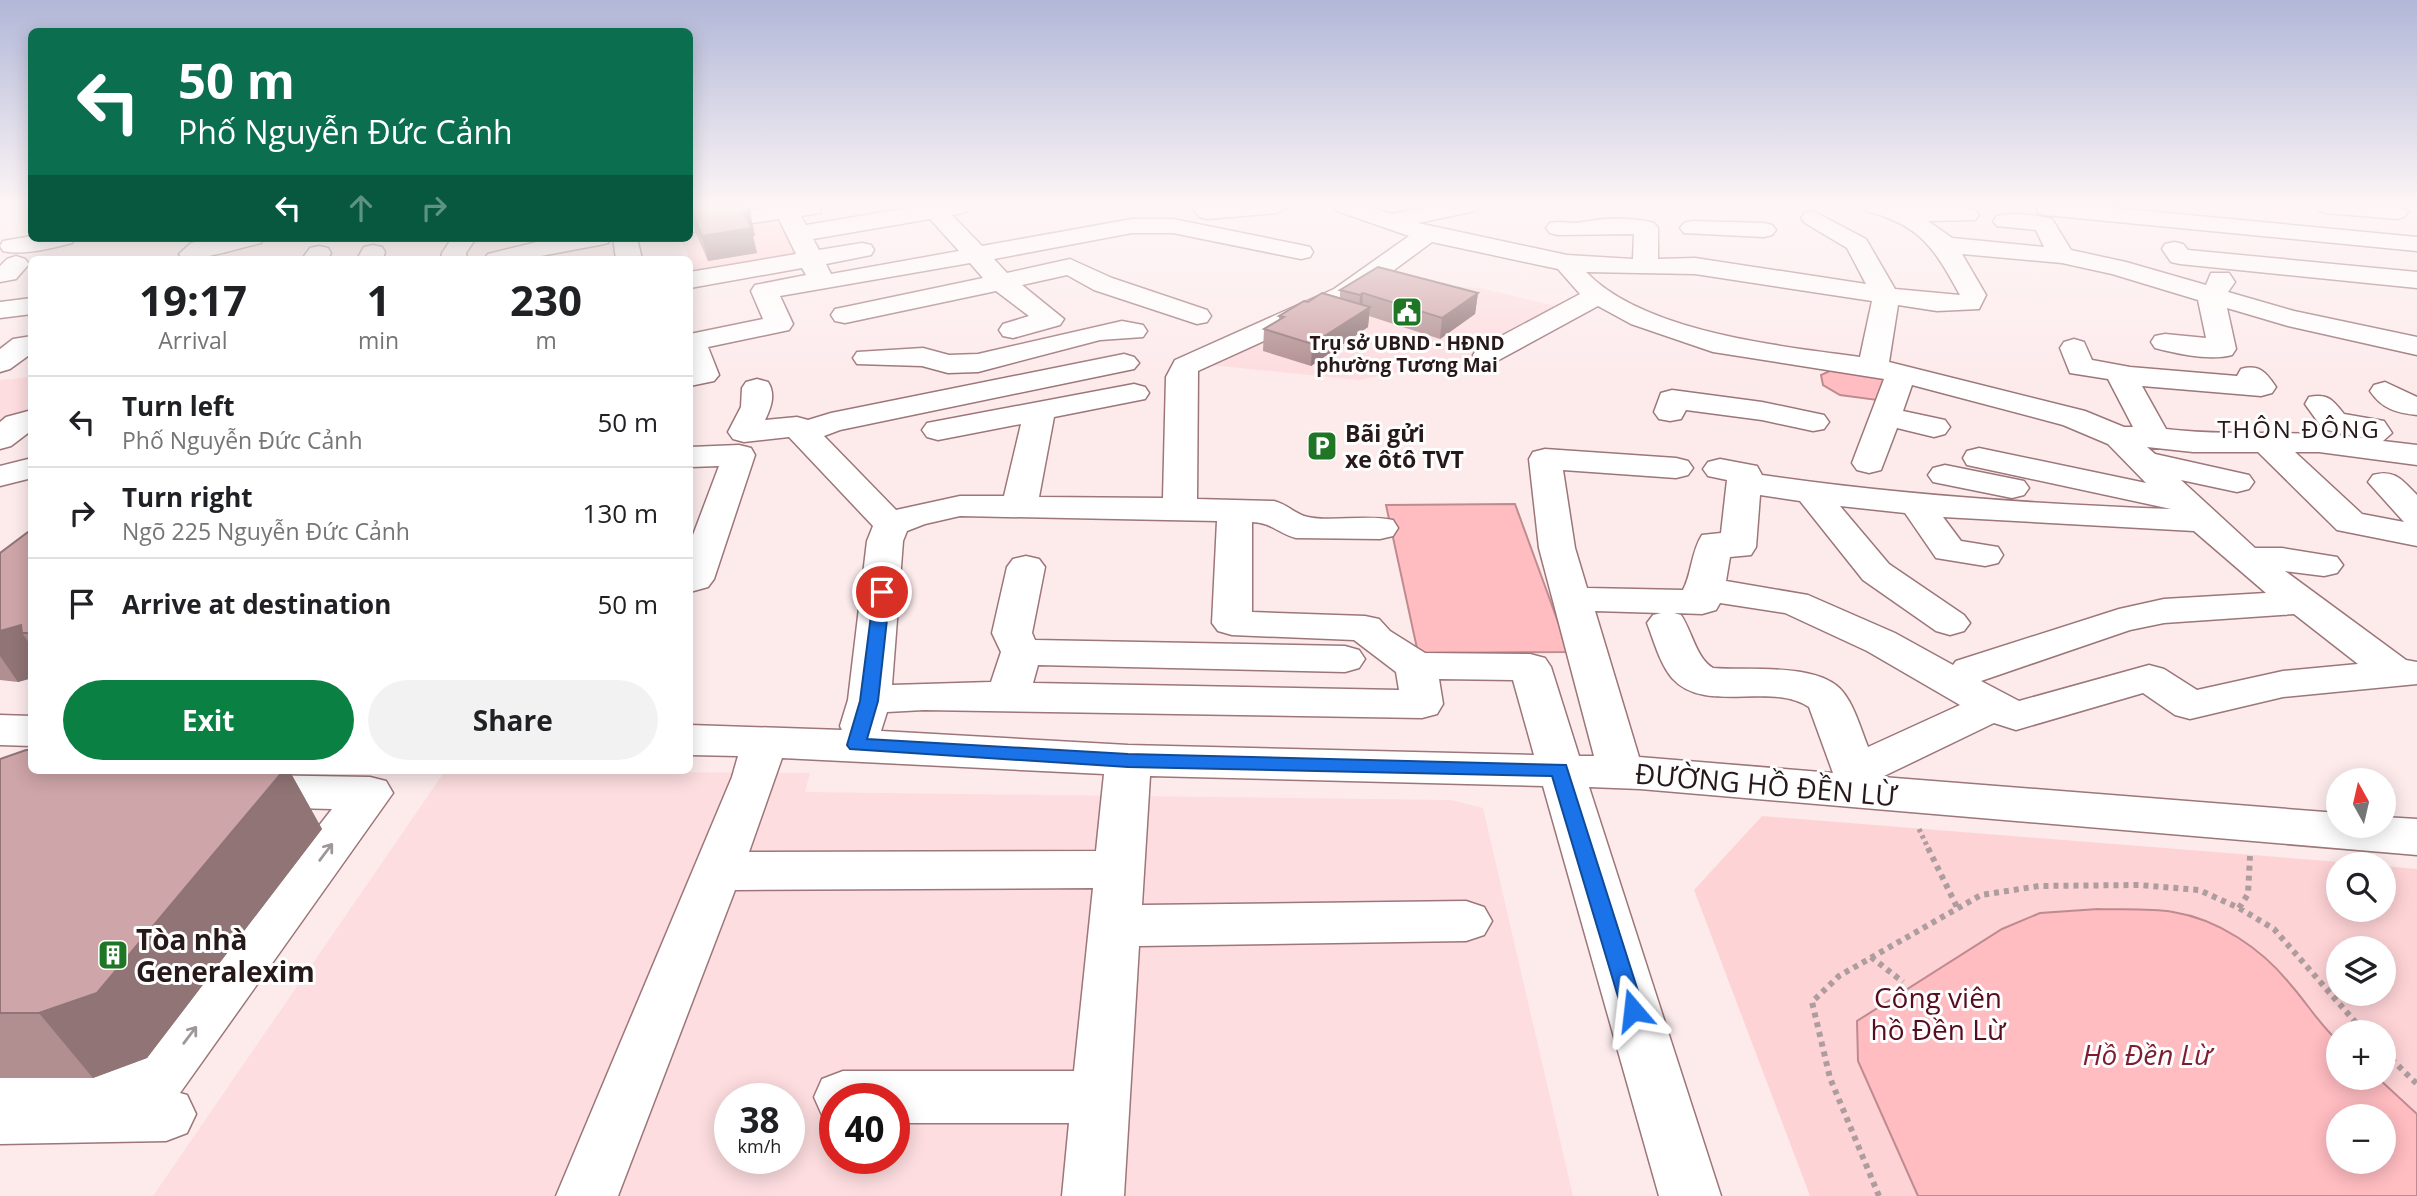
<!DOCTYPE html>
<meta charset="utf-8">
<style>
:root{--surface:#fff;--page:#f2f2f2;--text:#202124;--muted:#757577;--line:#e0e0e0;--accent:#0b8043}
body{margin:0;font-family:"Open Sans",sans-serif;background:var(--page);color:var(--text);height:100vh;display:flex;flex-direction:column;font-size:26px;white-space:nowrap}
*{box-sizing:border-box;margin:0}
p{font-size:23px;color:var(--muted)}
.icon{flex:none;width:38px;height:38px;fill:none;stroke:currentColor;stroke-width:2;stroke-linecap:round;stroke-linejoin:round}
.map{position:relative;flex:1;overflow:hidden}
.panel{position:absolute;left:28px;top:256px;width:665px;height:518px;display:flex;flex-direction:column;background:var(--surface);border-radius:10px;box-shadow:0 4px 18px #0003}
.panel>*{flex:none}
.banner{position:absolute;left:28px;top:28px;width:665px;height:214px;border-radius:10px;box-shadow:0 4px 18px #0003;background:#0b6e4f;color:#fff;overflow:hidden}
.needle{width:46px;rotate:352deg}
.buttons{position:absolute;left:2326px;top:768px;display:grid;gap:14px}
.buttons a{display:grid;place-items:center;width:70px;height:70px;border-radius:50%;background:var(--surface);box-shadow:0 4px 18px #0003;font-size:35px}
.speed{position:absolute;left:714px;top:1083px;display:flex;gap:14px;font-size:35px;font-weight:700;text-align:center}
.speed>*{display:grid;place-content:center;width:91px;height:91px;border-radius:50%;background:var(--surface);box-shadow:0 4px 18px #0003;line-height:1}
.speed small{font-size:18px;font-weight:400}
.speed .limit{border:10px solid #d22;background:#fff;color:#111}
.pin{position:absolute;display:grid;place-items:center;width:60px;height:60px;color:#fff;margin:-30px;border:4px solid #fff;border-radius:50%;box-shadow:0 2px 7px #0007}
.me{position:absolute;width:77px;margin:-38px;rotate:343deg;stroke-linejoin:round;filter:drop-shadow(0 0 5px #0008)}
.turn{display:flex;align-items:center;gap:24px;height:147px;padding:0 35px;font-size:32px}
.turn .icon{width:91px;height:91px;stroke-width:2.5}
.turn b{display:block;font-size:49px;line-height:60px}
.lanes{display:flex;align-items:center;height:66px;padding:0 35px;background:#0003;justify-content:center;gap:35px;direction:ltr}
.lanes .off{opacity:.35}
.eta{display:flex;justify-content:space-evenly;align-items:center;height:119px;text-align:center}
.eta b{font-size:42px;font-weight:700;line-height:49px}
.cta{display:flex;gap:14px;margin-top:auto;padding:14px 35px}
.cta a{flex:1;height:80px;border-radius:42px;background:var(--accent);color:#fff;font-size:28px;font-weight:700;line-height:80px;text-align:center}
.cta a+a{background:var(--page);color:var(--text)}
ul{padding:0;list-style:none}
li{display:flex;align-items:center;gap:21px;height:91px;padding:0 35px;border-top:2px solid var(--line)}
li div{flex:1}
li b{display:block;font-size:26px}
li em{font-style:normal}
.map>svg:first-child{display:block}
.built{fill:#fddddf;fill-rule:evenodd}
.green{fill:#fed3d6;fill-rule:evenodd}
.water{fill:#ffbcc1;stroke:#be8b8f;stroke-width:2;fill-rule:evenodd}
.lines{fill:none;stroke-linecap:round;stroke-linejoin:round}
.minor-casing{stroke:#9c7679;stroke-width:3}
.path-far1{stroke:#ae9d9e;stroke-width:5;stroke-dasharray:3.5 3.5;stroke-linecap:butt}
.path{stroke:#ae9d9e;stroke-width:6;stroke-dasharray:5 5;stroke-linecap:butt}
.minor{fill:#fff;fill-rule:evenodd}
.wall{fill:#b18e90}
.shaded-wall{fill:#907476}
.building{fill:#cea5a8;stroke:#907476;stroke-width:2}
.oneway{stroke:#9e9798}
.route{fill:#1a73e8;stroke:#114b97;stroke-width:2}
.labels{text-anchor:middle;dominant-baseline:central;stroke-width:6;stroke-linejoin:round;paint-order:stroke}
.far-poi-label{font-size:19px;font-weight:bold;fill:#27181a;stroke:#fefefe}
.poi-label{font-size:23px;font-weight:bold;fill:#27181a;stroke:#fefefe;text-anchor:start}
.neighbourhood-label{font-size:24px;letter-spacing:2px;fill:#27181a;stroke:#fefefe}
.near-street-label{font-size:28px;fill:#27181a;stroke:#fefefe}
.near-poi-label{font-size:28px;font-weight:bold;fill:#27181a;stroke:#fefefe;text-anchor:start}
.near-park-label{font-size:28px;fill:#560e1e;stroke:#fefefe}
.near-water-label{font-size:28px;font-style:italic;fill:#7c1e31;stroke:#fefefe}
</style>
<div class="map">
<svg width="2417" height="1196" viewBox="0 0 2417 1196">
<rect width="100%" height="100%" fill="#fdebec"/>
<path class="built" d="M1375 281 1480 288 1559 307 1477 357 1359 380 1210 365Z
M31 377V416L20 421 0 419V380Z
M445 771 810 773 805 792 1451 800 1483 808 1573 1196H153ZM730 1099H789V1158H730ZM835 1099H894V1158H835Z"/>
<path class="green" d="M781 216 804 259 690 278V261L681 238H690V226Z
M1762 816 2365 864H2338V910H2384V866L2417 869V1196H1810L1694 890ZM2338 948H2384V994H2338ZM2338 1032H2384V1078H2338ZM2338 1116H2384V1162H2338Z"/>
<path class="water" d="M1834 369 1868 372 1887 380 1877 400 1840 395 1823 385 1821 375Z
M1515 504 1569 652 1418 653 1386 505Z
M2098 909C2122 910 2149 908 2173 912 2218 919 2262 949 2290 984 2307 1003 2319 1024 2338 1041V1078H2378L2417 1114V1196H1918L1858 1061 1857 1021 2002 929 2040 913ZM2338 1116H2384V1162H2338Z"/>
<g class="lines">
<g class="minor-casing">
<path id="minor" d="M779 206H822L820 213 801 216 806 225 920 206H969L966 212 952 215 982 246 1132 219H1173L1301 245 1310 247 1313 252 1310 257 1301 259 1173 233H1132L994 259 1007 273 1070 259 1112 278 1207 310 1211 316 1207 322 1197 324 1094 290 1067 275 1022 285 1064 319 1060 325 1013 338 1003 336 999 330 1003 324 1029 316 996 291 845 323 835 321 831 315 835 309 845 307 983 278 970 263 780 296 793 324 789 330 708 347 719 375 714 381 690 386V334L763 319 751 291 755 285 806 275 802 268 690 288V272L796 254 779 219 690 232V218ZM930 219 959 251 831 274 826 264 871 255 874 250 871 245 862 243 819 250 813 239Z
M1191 206H1288L1277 213 1207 219 1199 217Z
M1334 206H1367L1392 214 1434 206H1478L1475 211 1418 223 1567 255 1633 259 1634 234 1558 235 1550 233 1546 228 1550 223C1561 220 1572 225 1583 222 1604 218 1631 217 1654 223L1658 228V259L1695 258 1866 284 1847 248 1805 223 1801 218 1805 213 1813 211 1866 239 1895 289 1960 295C1934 248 1921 225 1866 211L1863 206 1967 208 1975 210 1979 215 1975 220 1928 221 1952 238 2044 247 2036 230 1997 226 1993 221 1997 216C2013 212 2036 215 2052 219L2071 250 2126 262 2206 285 2211 273H2229L2235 282 2228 292 2294 311 2417 337V355L2288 326 2227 308 2236 349 2232 355C2210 361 2178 354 2155 348L2151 342 2155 336 2165 334 2206 338 2198 300 2112 274 2062 263 1962 254 1986 295 1979 309 1937 311 1898 305 1889 362 2085 411 2124 427H2133L2108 379 2070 373 2060 348 2064 342 2074 339 2084 342 2092 360 2130 367 2237 376 2241 369C2259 364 2266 372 2276 387L2272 393 2261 396 2142 386 2166 429C2232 437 2297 429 2364 438L2323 429 2305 404 2309 397C2328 393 2333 400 2344 414L2384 421 2392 433 2383 441 2417 445V465L2319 452H2295L2362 514 2404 522 2368 482 2373 475C2395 469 2402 480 2417 495V546L2337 530 2258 452H2193L2147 447 2155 454 2249 475 2254 482 2249 489 2237 492 2181 480 2255 548H2282L2337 557 2343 565 2337 573 2324 576 2285 571 2406 660 2417 662V684L2283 697 2190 719 2175 715 2143 693 2016 730 1994 723 1882 777 2338 813V826H2384V817L2417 819V855L1640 789 1589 787 1721 1196H1659L1543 786 1150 776 1142 905 1466 901 1484 907 1492 921 1484 935 1466 941 1139 946 1124 1196H1062L1069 1123H894V1099H835V1120L822 1115 814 1097 822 1079 843 1071H1074L1093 888 735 890 618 1196H556L732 777 738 756 690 755V725L842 730 840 726 848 700 867 541 873 526 789 437 744 442 733 439 728 432 741 407 742 388 746 382 757 379 768 382C776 394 771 408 765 420L797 417 808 420 831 413 1124 354 1134 357 1139 363 1134 369 840 430 824 436 896 510 960 496H1004L1021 424 938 440 927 437 922 430 927 423 1134 384 1145 387 1149 393 1145 399 1054 417 1039 497 1163 498 1166 377 1175 360 1334 289 1409 236 1337 211ZM1432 242 1558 269 1580 294 1477 349 1473 355 1477 361 1487 364 1497 361 1598 306 1631 324 1713 352 1884 379 1852 463 1857 470 1869 473 1881 470 1897 428 1934 437 1945 434 1950 427 1945 420 1903 411 1912 385 2063 425 2108 444 2146 483 1979 448 1967 451 1963 458 1967 465 2171 509C2034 504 1898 495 1762 475L1757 466 1720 459 1708 462 1703 469 1708 476 1727 480 1721 533 1702 535C1691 552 1692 573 1683 590L1587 588 1575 548 1563 470 1676 478 1688 475 1693 468 1688 461 1676 458 1545 449 1533 452 1529 459 1539 548 1594 756H1579L1551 667 1545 658 1530 654 1425 653 1390 631 1379 619 1365 616 1252 612V522C1270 522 1280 534 1296 538L1380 539 1393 536 1398 528 1393 520C1366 514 1324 523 1304 516 1293 512 1286 504 1274 501L1197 499 1198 371 1352 301ZM1586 272 1695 274 1872 301 1860 357C1781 346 1645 333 1586 272ZM1760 495 1800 501 1863 580 1936 631 1950 635 1964 631 1970 623 1964 615 1889 564 1840 506 1905 513 1936 558 1985 566 1998 563 2003 555 1998 547 1961 541 1943 517 2194 531 2266 593 2164 599 2119 609 1956 661 1953 665 1895 633 1808 595 1726 581 1730 557 1751 555 1756 547ZM960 516 1217 521 1212 623 1218 631 1232 635 1354 640 1396 672 1399 690 1033 683 1038 665 1345 672 1359 668 1365 659 1359 650 1345 646 1035 640 1032 633 1045 567 1039 559 1026 556 1013 559 1007 567 992 633 1001 652 991 682 892 685 903 541 907 531 925 524ZM1720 603 1785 613 1867 651 1960 705 1868 747C1861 730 1855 707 1843 692 1819 662 1748 671 1713 668 1696 658 1692 631 1681 615L1674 613 1702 614 1716 610ZM1595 611 1661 613 1653 615 1647 623C1654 641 1660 664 1672 678 1705 715 1770 681 1809 707L1833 773 1639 757ZM2294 614 2358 664 2283 671 2197 690 2164 669 2149 665 2019 701 1981 681 2130 630 2164 623ZM1439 679 1513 680 1534 755 1128 745 881 731 887 712 924 710 1422 718 1437 714 1443 704ZM782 758 1104 774 1096 851 749 852Z
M2036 206H2094L2417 237V251L2046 215 2038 213Z
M2316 206H2399L2408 212 2404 217 2396 219 2327 213 2319 211Z
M1692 221 1764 223 1772 225 1776 230 1772 235 1764 237 1684 233 1680 228 1684 223Z
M32 236V238H75L72 243C52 248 23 256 3 251L0 246 3 241Z
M214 238H264L261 243C235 249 207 259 182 259L179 254 191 243Z
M452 238H476L466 253 467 259H441L442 253Z
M553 238H611L608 243 599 245 525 259H484L488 254Z
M613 238H637L642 259H616Z
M2174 242 2183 244 2188 250 2417 272V288L2180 264 2171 262 2162 249 2165 244Z
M373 245 382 247 385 252 383 259H357L364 247Z
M319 246 328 248 331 253 328 259H302L310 248Z
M16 256 25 259 29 264 16 279 0 282V266L7 259Z
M32 298V314L0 318V302Z
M1122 321 1143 325 1147 331 1143 337 1100 340 978 372 948 373 922 366 857 364 853 358 857 352 923 348 949 355 978 354Z
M32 336V353L10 369 0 372V349L13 339Z
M2385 382 2417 397V415C2397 413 2382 409 2370 391L2374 385Z
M1672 390 1762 402 1824 415 1829 422 1824 429 1813 431 1762 420 1686 410 1681 419 1670 421 1659 419 1654 412 1661 393Z
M32 410V430L11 446 0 449V422L6 417Z
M739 445 751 448 755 455 714 579 708 587 690 592V543L719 466 690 467V447Z
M32 458V478L0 486V466Z
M1945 465 2024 481 2029 488 2024 495 2012 498 1933 482 1928 475 1933 468Z
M0 715 32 716V746L0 745Z
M251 775 370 777 386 781 393 793 180 1093 187 1095 196 1114 187 1133 166 1141 0 1144V1064L134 1063 332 809 251 807 235 803 228 791 235 779Z"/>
</g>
<path class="path-far1" d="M1919 829 1929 850"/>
<path class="path" d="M1928 848 1957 907
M2239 908 2248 894 2250 856
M1871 957 1903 982
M2384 1052 2417 1084
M1879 1196 1830 1078 1812 1002 1839 976 1981 895 2039 886 2139 885 2199 890 2239 908 2274 929 2364 1032"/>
<use href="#minor" class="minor"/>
</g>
<path class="wall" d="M690 206 750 212 755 236H753L757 253 708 261 694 229 690 211Z
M1340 290 1478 293 1475 314 1440 339 1369 316 1368 327 1311 366 1263 351 1264 329 1279 320V316L1308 302 1340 298Z
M32 529V678L18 682 0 680V553Z
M0 759 32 770H289L322 829 147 1058 93 1078H0Z"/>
<path class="shaded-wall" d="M750 212 755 236H753L757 253 708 261 702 236 743 213Z
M1363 293 1362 312 1370 307 1368 327 1311 366 1312 344 1359 314 1360 295Z
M1478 293 1475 314 1440 339 1442 318Z
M21 625 22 633 32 647V678L18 682 0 656V631Z
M284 770H289L322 829 147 1058 93 1078 39 1013Z"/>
<path class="building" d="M690 206H746L750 212 743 213 752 228 702 236Z
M1378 267 1478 293 1442 318 1363 293 1360 295 1340 290Z
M1322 293 1370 307 1312 344 1264 329 1284 317 1279 316 1304 301 1308 302Z
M32 529V633H22L21 625 0 631V553Z
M26 750H32V770H284L97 993 39 1013H0V759Z"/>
<defs><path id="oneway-shaft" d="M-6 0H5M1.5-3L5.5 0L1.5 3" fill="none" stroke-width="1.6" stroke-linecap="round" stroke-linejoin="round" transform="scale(1.75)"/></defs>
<g class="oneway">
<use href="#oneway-shaft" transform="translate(326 852) rotate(-53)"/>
<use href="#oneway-shaft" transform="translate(190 1035) rotate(-53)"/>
</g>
<linearGradient id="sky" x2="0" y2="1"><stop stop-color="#b1b7d8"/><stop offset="0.55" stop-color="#fef6f6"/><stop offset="1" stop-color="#fef6f6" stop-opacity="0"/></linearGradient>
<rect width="2417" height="373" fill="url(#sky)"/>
<path class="route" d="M882 587 890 592 878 701 867 739 1128 754 1566 765 1644 1010 1641 1016 1633 1019 1625 1016 1622 1010 1552 776 1128 767 850 749 847 745 860 701 874 592Z"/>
<defs>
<g id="civic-square" transform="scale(1.575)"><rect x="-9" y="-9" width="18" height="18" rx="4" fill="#1f7725" stroke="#fefefe"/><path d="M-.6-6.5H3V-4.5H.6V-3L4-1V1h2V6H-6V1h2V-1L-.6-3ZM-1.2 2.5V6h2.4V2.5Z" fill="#fff"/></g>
<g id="parking-square" transform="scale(1.575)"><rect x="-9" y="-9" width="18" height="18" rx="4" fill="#1f7725" stroke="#fefefe"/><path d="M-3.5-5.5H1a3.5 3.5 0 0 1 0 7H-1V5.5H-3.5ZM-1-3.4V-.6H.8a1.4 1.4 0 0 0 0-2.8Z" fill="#fff"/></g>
<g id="building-square" transform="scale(1.575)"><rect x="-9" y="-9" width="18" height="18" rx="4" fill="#1f7725" stroke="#fefefe"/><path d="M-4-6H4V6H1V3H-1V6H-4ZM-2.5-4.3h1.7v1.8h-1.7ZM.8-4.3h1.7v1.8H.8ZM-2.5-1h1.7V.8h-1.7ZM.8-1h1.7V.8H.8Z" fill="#fff"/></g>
</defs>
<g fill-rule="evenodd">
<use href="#civic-square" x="1407" y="312"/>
<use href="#parking-square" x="1322" y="446"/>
<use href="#building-square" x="113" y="955"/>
</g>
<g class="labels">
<g class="far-poi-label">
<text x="1407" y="343">Trụ sở UBND - HĐND<tspan x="1407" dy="22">phường Tương Mai</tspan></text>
</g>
<g class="poi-label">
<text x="1345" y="433">Bãi gửi<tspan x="1345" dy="26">xe ôtô TVT</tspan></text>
</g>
<g class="neighbourhood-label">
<text x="2299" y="428">THÔN ĐÔNG</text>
</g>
<g class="near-street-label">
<text transform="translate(1766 784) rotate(5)">ĐƯỜNG HỒ ĐỀN LỪ</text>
</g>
<g class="near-poi-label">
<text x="136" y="939">Tòa nhà<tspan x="136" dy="32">Generalexim</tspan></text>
</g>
<g class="near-park-label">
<text x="1938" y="997">Công viên<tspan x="1938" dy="32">hồ Đền Lừ</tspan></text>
</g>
<g class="near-water-label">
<text x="2147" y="1054">Hồ Đền Lừ</text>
</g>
</g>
</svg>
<div class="buttons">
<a><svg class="needle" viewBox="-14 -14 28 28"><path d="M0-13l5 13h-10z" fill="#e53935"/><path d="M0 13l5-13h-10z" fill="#757577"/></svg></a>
<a><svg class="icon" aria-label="search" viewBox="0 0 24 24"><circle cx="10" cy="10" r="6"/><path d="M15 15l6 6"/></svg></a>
<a><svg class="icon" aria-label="layers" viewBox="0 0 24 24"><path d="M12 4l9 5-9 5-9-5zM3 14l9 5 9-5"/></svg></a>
<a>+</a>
<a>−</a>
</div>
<div class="speed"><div>38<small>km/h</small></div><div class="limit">40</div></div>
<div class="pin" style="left:882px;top:592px;background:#d93025"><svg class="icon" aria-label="arrive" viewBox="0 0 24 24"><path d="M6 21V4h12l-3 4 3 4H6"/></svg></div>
<svg class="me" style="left:1633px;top:1010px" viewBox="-20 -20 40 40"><path d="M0-17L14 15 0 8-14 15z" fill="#1a73e8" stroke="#fff" stroke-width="4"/></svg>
<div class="banner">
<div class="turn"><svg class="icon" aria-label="left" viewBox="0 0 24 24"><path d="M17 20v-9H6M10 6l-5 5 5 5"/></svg><div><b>50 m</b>Phố Nguyễn Đức Cảnh</div></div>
<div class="lanes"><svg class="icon" aria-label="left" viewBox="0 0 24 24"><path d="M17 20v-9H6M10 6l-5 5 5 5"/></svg><svg class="icon off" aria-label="ahead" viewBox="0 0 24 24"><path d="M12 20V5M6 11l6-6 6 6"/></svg><svg class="icon off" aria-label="right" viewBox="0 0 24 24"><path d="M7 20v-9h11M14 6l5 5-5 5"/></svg></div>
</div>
<section class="panel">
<div class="eta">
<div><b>19:17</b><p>Arrival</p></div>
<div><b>1</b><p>min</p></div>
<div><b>230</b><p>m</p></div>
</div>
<ul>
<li><svg class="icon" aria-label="left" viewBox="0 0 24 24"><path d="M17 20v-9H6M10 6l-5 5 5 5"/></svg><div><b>Turn left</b><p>Phố Nguyễn Đức Cảnh</p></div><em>50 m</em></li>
<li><svg class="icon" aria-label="right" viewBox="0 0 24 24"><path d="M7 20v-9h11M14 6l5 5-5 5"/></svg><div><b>Turn right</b><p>Ngõ 225 Nguyễn Đức Cảnh</p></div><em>130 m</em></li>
<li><svg class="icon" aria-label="arrive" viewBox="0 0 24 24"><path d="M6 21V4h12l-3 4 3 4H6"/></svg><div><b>Arrive at destination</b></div><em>50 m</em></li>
</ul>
<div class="cta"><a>Exit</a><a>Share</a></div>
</section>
</div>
